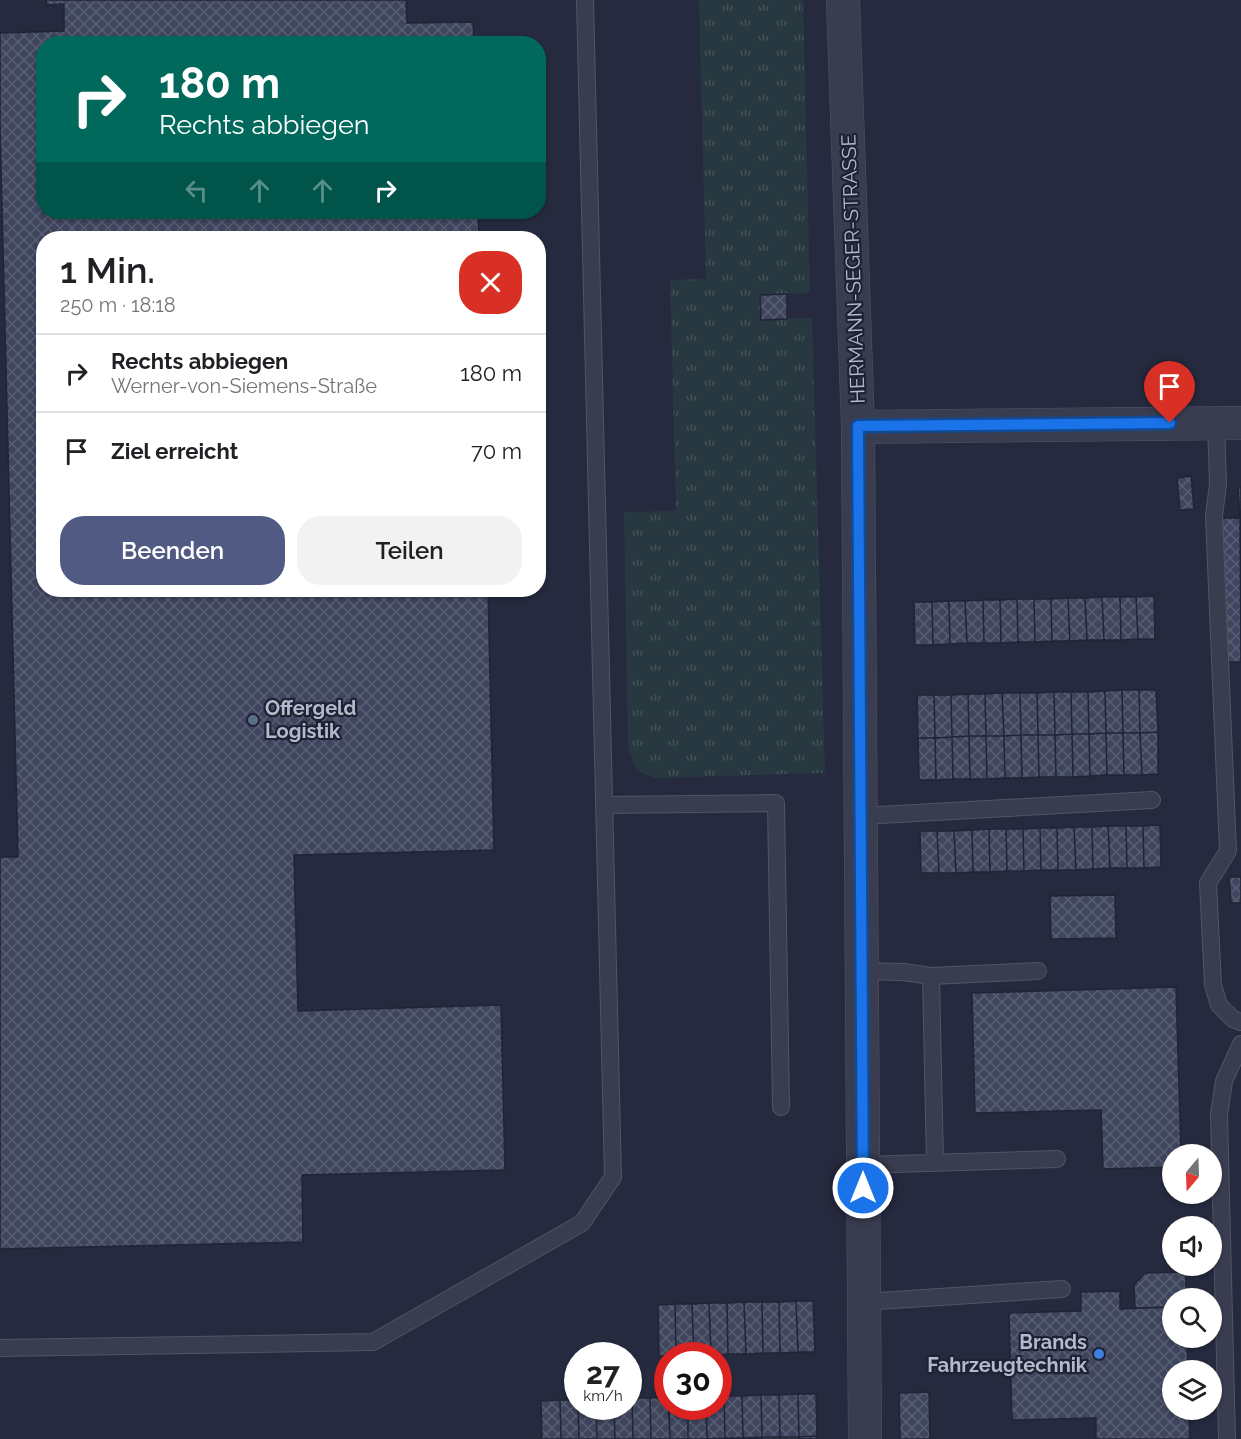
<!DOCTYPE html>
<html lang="de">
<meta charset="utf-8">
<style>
:root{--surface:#fff;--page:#f2f2f2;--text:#202124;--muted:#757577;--line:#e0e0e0;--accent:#515a83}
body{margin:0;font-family:Raleway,sans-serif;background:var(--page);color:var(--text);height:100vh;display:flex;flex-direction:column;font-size:22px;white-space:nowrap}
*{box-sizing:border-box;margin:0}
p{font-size:20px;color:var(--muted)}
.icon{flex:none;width:33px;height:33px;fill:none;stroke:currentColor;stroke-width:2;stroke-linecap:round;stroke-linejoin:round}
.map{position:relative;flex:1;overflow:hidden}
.side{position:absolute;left:36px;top:231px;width:510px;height:366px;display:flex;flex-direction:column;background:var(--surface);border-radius:24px;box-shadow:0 2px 4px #0004}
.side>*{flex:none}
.top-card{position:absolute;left:36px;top:36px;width:510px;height:183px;border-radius:24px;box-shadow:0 2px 4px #0004;background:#00695c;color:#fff;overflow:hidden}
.needle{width:39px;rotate:199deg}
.tools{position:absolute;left:1162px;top:1144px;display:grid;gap:12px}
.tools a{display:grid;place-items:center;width:60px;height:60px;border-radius:50%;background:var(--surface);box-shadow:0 2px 4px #0004;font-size:30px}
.speed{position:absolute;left:564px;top:1342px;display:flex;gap:12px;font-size:30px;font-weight:700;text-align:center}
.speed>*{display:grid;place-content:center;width:78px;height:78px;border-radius:50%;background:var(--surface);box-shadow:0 2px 4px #0004;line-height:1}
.speed small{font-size:15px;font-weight:400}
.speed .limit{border:9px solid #d22;background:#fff;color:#111}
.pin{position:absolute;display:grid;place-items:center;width:51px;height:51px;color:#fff;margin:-62px -26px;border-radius:50% 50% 50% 0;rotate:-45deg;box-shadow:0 0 6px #0007}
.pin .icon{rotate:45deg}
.me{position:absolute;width:66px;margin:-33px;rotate:0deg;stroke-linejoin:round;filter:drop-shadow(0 0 4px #0008)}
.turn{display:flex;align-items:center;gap:21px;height:126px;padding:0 24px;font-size:27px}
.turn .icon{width:78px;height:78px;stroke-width:2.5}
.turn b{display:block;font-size:42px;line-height:51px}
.lanes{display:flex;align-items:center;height:57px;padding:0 24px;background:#0003;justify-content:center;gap:30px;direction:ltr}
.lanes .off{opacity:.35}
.round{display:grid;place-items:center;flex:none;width:63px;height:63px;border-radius:24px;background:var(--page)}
.head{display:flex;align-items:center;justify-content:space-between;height:102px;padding:0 24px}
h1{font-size:36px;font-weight:600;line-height:45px}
.action{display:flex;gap:12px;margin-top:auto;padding:12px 24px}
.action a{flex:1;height:69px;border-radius:24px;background:var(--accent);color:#fff;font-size:24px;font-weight:600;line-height:69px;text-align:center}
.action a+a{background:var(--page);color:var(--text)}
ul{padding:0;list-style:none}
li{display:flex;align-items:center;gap:18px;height:78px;padding:0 24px;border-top:2px solid var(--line)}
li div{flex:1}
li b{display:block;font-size:22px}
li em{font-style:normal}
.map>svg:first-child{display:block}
.grass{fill:url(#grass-tufts)}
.building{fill:url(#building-cross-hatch);stroke:#202436;stroke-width:1.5}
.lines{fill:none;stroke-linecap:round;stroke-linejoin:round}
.lane-casing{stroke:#515567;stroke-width:18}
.street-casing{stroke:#515567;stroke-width:34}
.lane{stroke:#393d4f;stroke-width:16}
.street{stroke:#393d4f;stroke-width:33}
.route-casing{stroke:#114b97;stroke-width:15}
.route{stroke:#1a73e8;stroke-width:10}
.service-dot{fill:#5c6f8a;stroke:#1e2234;stroke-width:2}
.shop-dot{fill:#3f7fe0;stroke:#1e2234;stroke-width:2}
.labels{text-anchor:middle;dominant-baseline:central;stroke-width:4.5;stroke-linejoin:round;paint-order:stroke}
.street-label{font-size:20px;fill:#b5b9ca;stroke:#1e2234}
.poi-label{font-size:20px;font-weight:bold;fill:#b5b9ca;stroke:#1e2234;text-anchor:start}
</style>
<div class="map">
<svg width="1241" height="1439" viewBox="0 0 1241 1439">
<defs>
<pattern id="grass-tufts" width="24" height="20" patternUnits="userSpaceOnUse" patternTransform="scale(1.5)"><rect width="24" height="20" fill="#273840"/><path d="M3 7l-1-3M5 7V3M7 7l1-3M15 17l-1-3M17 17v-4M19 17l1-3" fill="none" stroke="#44535a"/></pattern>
<pattern id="building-cross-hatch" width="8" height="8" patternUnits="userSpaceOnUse" patternTransform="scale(1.5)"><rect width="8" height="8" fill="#3f455d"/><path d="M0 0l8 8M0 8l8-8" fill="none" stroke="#585e73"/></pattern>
</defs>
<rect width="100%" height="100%" fill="#252a3f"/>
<path class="grass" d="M699 0H803L810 293 760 295 761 319 812 318 825 773 655 778C636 772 632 764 628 746L624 512 676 511 670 280 706 279Z"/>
<path class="building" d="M46 0H406L407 23 473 22 474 44H44V212H478L479 238H44V590H488L494 850 294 855 298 1011 501 1005 505 1170 302 1175 303 1242 0 1249V857H18L0 126V33L64 31V4L47 5Z
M787 294V319L761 320 760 295Z
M1191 476 1194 509 1180 510 1177 478Z
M1238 488H1241V554L1240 518Z
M1221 518H1240L1241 662H1227Z
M1154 596 1155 639H1138L1136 597Z
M1102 597H1120L1121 640H1104Z
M1102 597 1104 640H1087L1085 598Z
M1120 597H1136L1138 639 1121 640Z
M1068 598H1085L1087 640 1070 641Z
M1068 598 1070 641H1052L1051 599Z
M1017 599H1034L1035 642H1018Z
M1017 599 1018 642 1001 643 1000 600Z
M1034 599H1051L1052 641 1035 642Z
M983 600H1000L1001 643H984Z
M983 600 984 643H967L965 601Z
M949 601H965L967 643 950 644Z
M949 601 950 644 933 645 932 602Z
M914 602H932L933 645H915Z
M1122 690 1123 733H1106L1105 691Z
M1122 690H1139L1140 733H1123Z
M1139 690H1156L1158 732 1140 733Z
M1105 691 1106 733 1089 734 1088 692Z
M1054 692H1071L1072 734 1055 735Z
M1054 692 1055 735H1038L1037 693Z
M1071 692H1088L1089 734H1072Z
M1002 693H1020L1021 735 1004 736Z
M1002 693 1004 736H986L985 694Z
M1020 693H1037L1038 735H1021Z
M968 694H985L986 736H969Z
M968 694 969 736 952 737 951 695Z
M917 695H934L935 738H918Z
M934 695H951L952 737 935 738Z
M1158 732V774L1142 775 1140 733Z
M1106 733H1123L1124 775H1107Z
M1106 733 1107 775 1090 776 1089 734Z
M1123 733H1140L1142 775H1124Z
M1072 734H1089L1090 776 1073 777Z
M1072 734 1073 777H1056L1055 735Z
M1021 735H1038L1039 777 1022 778Z
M1021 735 1022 778H1005L1004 736Z
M1038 735H1055L1056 777H1039Z
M969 736H986L987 779H970Z
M969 736 970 779H953L952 737Z
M986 736H1004L1005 778 987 779Z
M952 737 953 779 936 780 935 738Z
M918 738H935L936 780H919Z
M1160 825 1161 867 1144 868 1143 826Z
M1108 826H1126L1127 868H1110Z
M1108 826 1110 868 1093 869 1092 827Z
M1126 826H1143L1144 868H1127Z
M1074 827H1092L1093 869 1076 870Z
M1074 827 1076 870H1058L1057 828Z
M1040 828H1057L1058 870H1041Z
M1040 828 1041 870 1024 871 1023 829Z
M989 829H1006L1007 871 990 872Z
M989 829 990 872H973L972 830Z
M1006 829H1023L1024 871H1007Z
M972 830 973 872 956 873 954 831Z
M920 831H937L939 873H921Z
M937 831H954L956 873H939Z
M1229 877H1241V903H1231Z
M1115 895 1116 938 1051 939 1050 896Z
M1176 987 1181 1155H1173V1167L1103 1169 1101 1110 975 1113 972 993Z
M1186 1272V1299H1173V1307L1135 1308 1134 1285 1145 1273Z
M1120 1291V1309L1173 1307V1338H1187L1188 1371H1173V1410H1189L1190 1439H1096V1418L1012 1420 1009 1313 1081 1311V1292Z
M796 1301H813L815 1352H798Z
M796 1301 798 1352 780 1353 779 1302Z
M744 1302 746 1354H728L727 1303Z
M744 1302H762L763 1353 746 1354Z
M762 1302H779L780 1353H763Z
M709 1303 711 1355H694L692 1304Z
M709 1303H727L728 1354 711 1355Z
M675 1304 676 1356H659L658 1305Z
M675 1304H692L694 1355 676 1356Z
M929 1392 930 1439H900L899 1393Z
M798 1394 799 1437H780L779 1395Z
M798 1394H816L817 1436 799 1437Z
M761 1395 762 1437 743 1438 742 1396Z
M761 1395H779L780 1437H762Z
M718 1396H724L725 1438 707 1439 706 1407H718Z
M724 1396H742L743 1438H725Z
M668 1397 670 1439H651L650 1398Z
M628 1398H632L633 1439H615L614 1407H628Z
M632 1398H650L651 1439H633Z
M560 1400 561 1439H542L541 1401Z
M560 1400H578L579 1439H561Z
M578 1407H596L597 1439H579Z
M596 1407H614L615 1439H597Z
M669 1407H688V1439H670Z
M688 1407H706L707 1439H688Z
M817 1436V1439H799V1437Z
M762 1437H780V1439H762Z
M780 1437H799V1439H780Z"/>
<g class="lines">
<g class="lane-casing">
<path id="lane" d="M1216 423 1218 484 1214 516 1228 851 1208 883 1213 985 1219 1005 1233 1019 1241 1022
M604 805 776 803 781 1107
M861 816 1152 800
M862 971 903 972 931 976
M935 1163 931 976 1038 971
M863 1165 1057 1159
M864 1302 1062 1289
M0 1348 373 1342 582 1223 613 1177 585 0
M1227 1439 1219 1115 1224 1081 1241 1044"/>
</g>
<g class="street-casing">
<path id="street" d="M843 0 858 427 865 1439
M858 427 1241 423"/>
</g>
<use href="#lane" class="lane"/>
<use href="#street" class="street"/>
</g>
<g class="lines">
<g class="route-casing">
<path id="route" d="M863 1188 858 426 1170 423"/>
</g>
<use href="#route" class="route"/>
</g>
<circle class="service-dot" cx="253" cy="720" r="6"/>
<circle class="shop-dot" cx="1099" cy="1354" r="6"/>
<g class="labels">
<g class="street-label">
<text transform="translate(853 269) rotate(-92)">HERMANN-SEGER-STRASSE</text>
</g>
<g class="poi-label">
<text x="265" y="708">Offergeld<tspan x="265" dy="23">Logistik</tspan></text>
<text x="1087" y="1342" text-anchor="end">Brands<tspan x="1087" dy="23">Fahrzeugtechnik</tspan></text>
</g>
</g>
</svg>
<div class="tools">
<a><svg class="needle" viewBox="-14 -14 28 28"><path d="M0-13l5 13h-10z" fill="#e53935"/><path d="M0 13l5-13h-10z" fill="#757577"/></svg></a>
<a><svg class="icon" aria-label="sound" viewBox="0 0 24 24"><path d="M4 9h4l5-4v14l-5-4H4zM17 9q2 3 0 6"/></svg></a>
<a><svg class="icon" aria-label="search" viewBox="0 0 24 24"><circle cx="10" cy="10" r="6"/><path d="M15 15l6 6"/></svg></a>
<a><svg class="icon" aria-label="layers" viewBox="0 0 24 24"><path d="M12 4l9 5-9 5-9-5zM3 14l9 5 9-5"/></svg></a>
</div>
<div class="speed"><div>27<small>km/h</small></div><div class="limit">30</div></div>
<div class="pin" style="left:1170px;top:423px;background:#d93025"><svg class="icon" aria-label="arrive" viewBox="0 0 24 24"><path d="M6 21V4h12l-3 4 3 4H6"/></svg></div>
<svg class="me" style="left:863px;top:1188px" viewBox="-20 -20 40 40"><circle r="17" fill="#1a73e8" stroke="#fff" stroke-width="3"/><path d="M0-11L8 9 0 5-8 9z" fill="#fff"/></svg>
<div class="top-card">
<div class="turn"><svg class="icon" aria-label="right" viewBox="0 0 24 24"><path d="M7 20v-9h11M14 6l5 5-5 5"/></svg><div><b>180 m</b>Rechts abbiegen</div></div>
<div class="lanes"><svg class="icon off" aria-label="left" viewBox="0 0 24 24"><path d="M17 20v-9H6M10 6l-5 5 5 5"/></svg><svg class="icon off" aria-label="ahead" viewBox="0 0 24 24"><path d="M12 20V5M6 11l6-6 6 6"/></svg><svg class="icon off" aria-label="ahead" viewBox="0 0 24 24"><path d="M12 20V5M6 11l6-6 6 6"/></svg><svg class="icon" aria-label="right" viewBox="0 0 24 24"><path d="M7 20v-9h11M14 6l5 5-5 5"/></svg></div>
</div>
<section class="side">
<div class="head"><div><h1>1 Min.</h1><p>250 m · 18:18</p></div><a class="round" style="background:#d93025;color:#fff"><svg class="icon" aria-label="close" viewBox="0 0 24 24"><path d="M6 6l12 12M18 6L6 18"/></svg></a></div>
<ul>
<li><svg class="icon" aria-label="right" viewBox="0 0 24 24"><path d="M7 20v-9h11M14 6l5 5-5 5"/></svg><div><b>Rechts abbiegen</b><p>Werner-von-Siemens-Straße</p></div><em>180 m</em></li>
<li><svg class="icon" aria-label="arrive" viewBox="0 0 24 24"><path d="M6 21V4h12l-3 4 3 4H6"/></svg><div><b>Ziel erreicht</b></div><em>70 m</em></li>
</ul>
<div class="action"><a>Beenden</a><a>Teilen</a></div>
</section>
</div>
